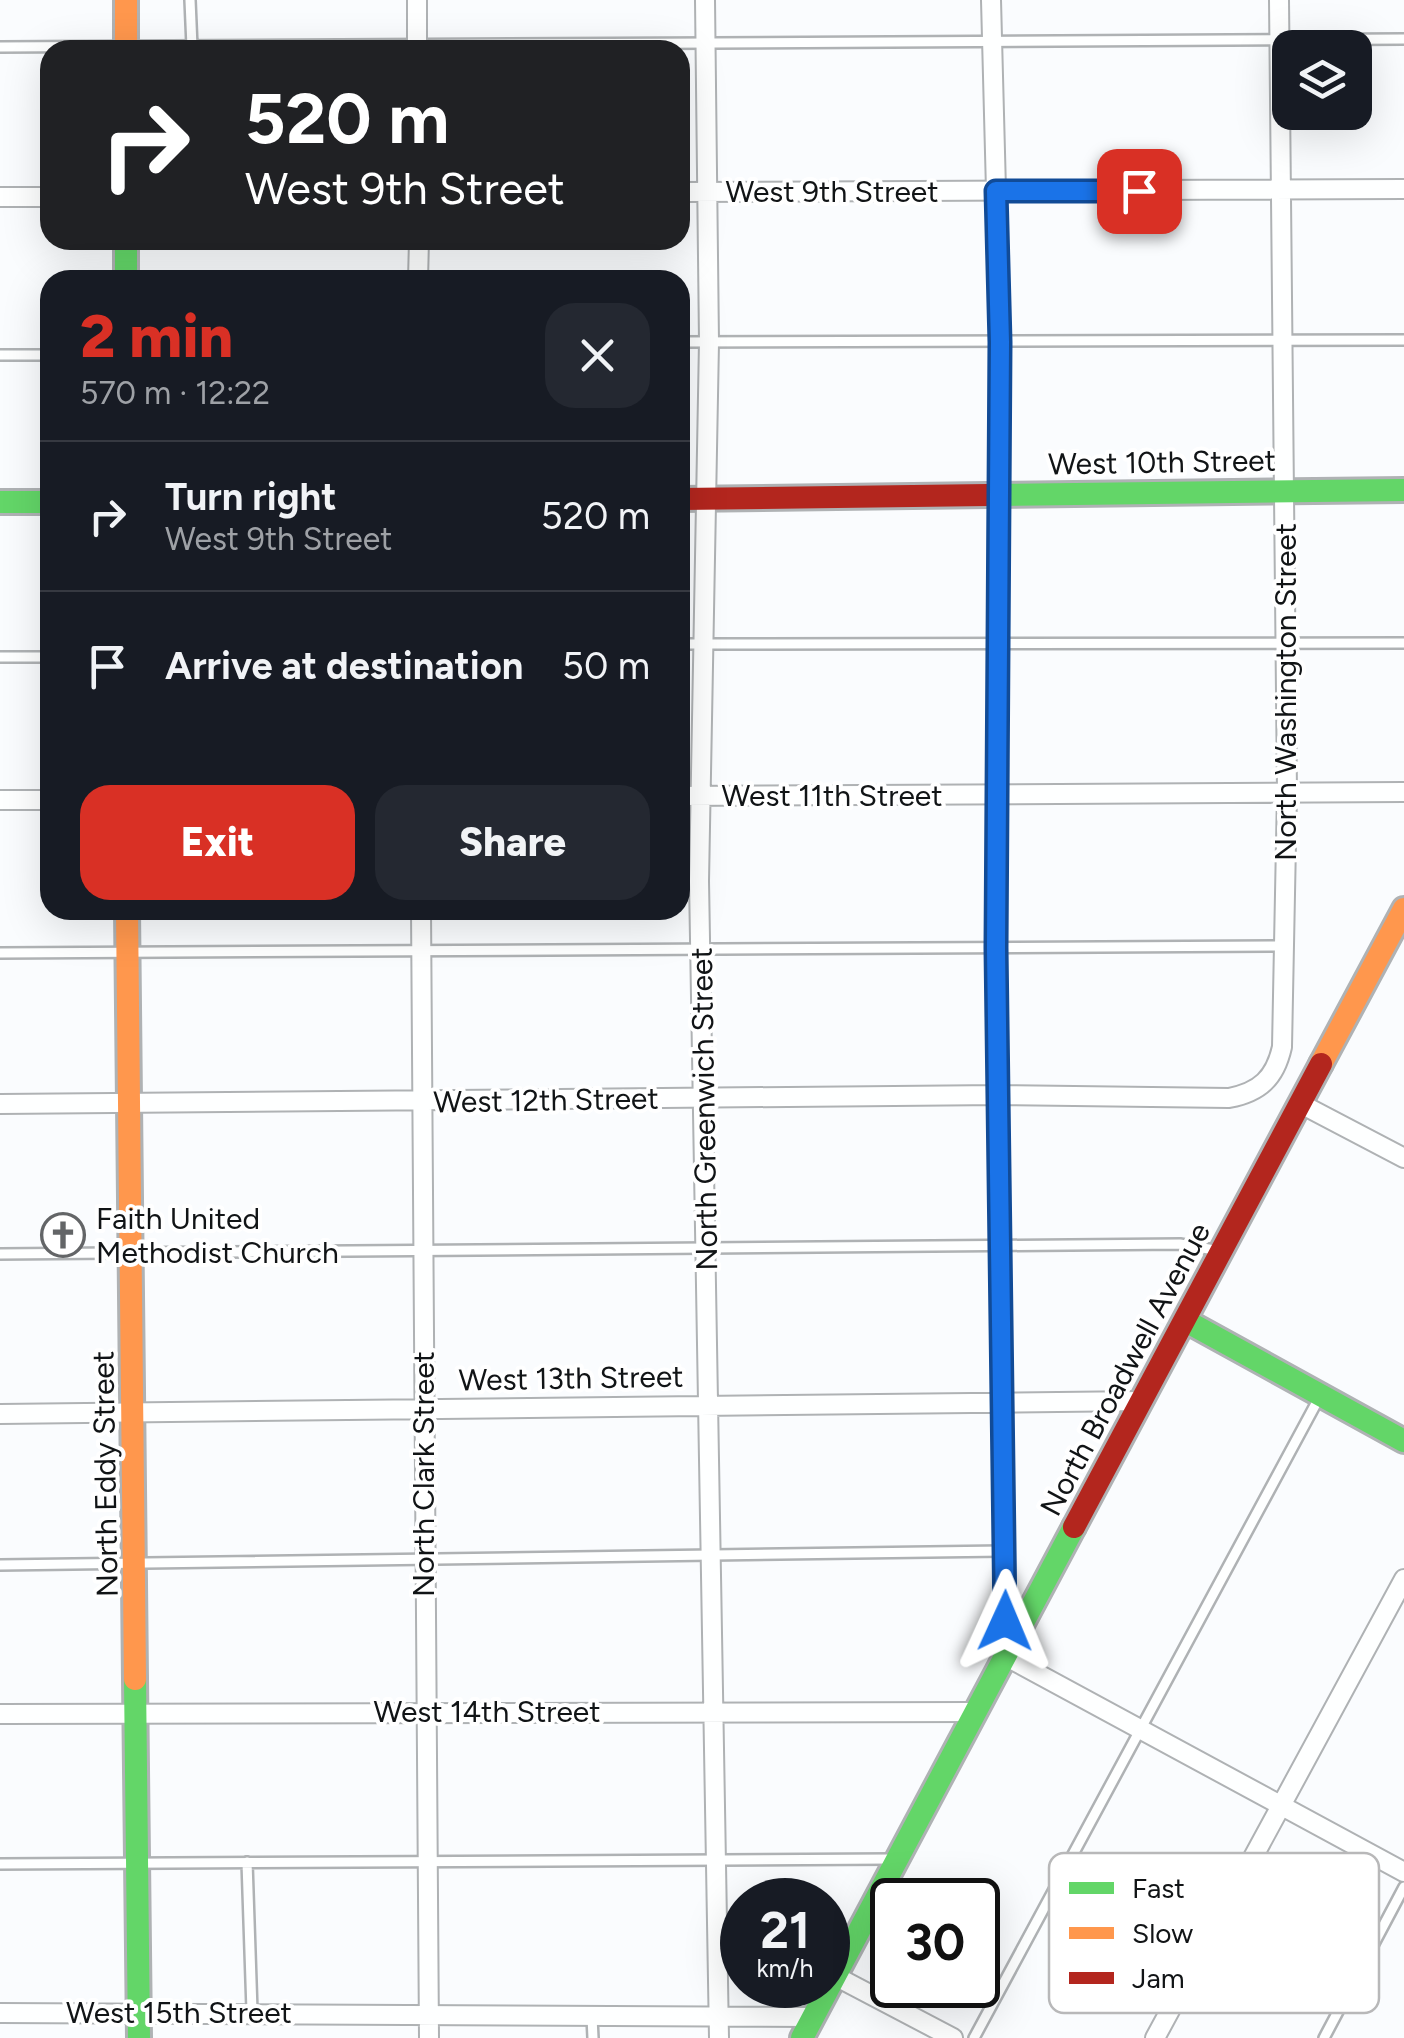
<!DOCTYPE html>
<meta charset="utf-8">
<style>
:root{--surface:#171b24;--page:#242831;--text:#f1f3f6;--muted:#9ea1a6;--line:#363941;--accent:#d93025}
body{margin:0;font-family:Figtree,sans-serif;background:var(--page);color:var(--text);height:100vh;display:flex;flex-direction:column;font-size:38px;white-space:nowrap}
*{box-sizing:border-box;margin:0}
p{font-size:32px;color:var(--muted)}
.icon{flex:none;width:55px;height:55px;fill:none;stroke:currentColor;stroke-width:2;stroke-linecap:round;stroke-linejoin:round}
.map{position:relative;flex:1;overflow:hidden}
.sheet{position:absolute;left:40px;top:270px;width:650px;height:650px;display:flex;flex-direction:column;background:var(--surface);border-radius:30px;box-shadow:0 10px 40px #0002}
.sheet>*{flex:none}
.hud{position:absolute;left:40px;top:40px;width:650px;height:210px;border-radius:30px;box-shadow:0 10px 40px #0002;background:#202124;color:#fff;overflow:hidden}
.tools{position:absolute;left:1272px;top:30px;display:grid;gap:20px}
.tools a{display:grid;place-items:center;width:100px;height:100px;border-radius:20px;background:var(--surface);box-shadow:0 10px 40px #0002;font-size:50px}
.speed{position:absolute;left:720px;top:1878px;display:flex;gap:20px;font-size:50px;font-weight:700;text-align:center}
.speed>*{display:grid;place-content:center;width:130px;height:130px;border-radius:50%;background:var(--surface);box-shadow:0 10px 40px #0002;line-height:1}
.speed small{font-size:25px;font-weight:400}
.speed .limit{border:5px solid #111;border-radius:15px;background:#fff;color:#111}
.pin{position:absolute;display:grid;place-items:center;width:85px;height:85px;color:#fff;margin:-42px;border-radius:20px;box-shadow:0 5px 15px #0006}
.me{position:absolute;width:110px;margin:-55px;rotate:1deg;stroke-linejoin:round;filter:drop-shadow(0 0 8px #0008)}
.turn{display:flex;align-items:center;gap:35px;height:210px;padding:0 40px;font-size:45px}
.turn .icon{width:130px;height:130px;stroke-width:2.5}
.turn b{display:block;font-size:70px;line-height:85px}
.round{display:grid;place-items:center;flex:none;width:105px;height:105px;border-radius:30px;background:var(--page)}
.overview{display:flex;align-items:center;justify-content:space-between;height:170px;padding:0 40px}
h1{font-size:60px;font-weight:800;line-height:75px;color:var(--accent)}
.button{display:flex;gap:20px;margin-top:auto;padding:20px 40px}
.button a{flex:1;height:115px;border-radius:30px;background:var(--accent);color:#fff;font-size:40px;font-weight:800;line-height:115px;text-align:center}
.button a+a{background:var(--page);color:var(--text)}
ul{padding:0;list-style:none}
li{display:flex;align-items:center;gap:30px;height:150px;padding:0 40px;border-top:2px solid var(--line)}
li div{flex:1}
li b{display:block;font-size:38px}
li em{font-style:normal}
.map>svg:first-child{display:block}
.lines{fill:none;stroke-linecap:round;stroke-linejoin:round}
.lane-casing{stroke:#afb2b4;stroke-width:14}
.street-casing{stroke:#afb2b4;stroke-width:22}
.fast-casing{stroke:#afb2b4;stroke-width:28}
.slow-casing{stroke:#afb2b4;stroke-width:28}
.jam-casing{stroke:#afb2b4;stroke-width:28}
.lane{stroke:#feffff;stroke-width:9}
.street{stroke:#feffff;stroke-width:18}
.fast{stroke:#63d668;stroke-width:22}
.slow{stroke:#ff974d;stroke-width:22}
.jam{stroke:#b3261e;stroke-width:22}
.route-casing{stroke:#114b97;stroke-width:25}
.route{stroke:#1a73e8;stroke-width:18}
.labels{text-anchor:middle;dominant-baseline:central;stroke-width:8;stroke-linejoin:round;paint-order:stroke}
.street-label{font-size:30px;fill:#111416;stroke:#fff}
.poi-label{font-size:30px;fill:#111416;stroke:#fff;text-anchor:start}
.key{fill:#fff;stroke:#b8b8b9;stroke-width:2.5}
.key-label{font-size:28px;fill:#111416}
</style>
<div class="map">
<svg width="1404" height="2038" viewBox="0 0 1404 2038">
<rect width="100%" height="100%" fill="#fafcfe"/>
<g class="lines">
<g class="lane-casing">
<path id="lane" d="M190 0 192 47
M0 47 1404 39
M680 342 1404 340
M0 355H50
M680 644 1404 643
M0 657H50
M0 953 1284 946
M0 1254 1180 1244 1220 1251
M0 1565 1003 1551
M247 1862 252 2011
M0 1864 892 1859
M592 2017 593 2038
M974 2038 1319 1398
M1324 2038 1404 1887"/>
</g>
<g class="street-casing">
<path id="street" d="M417 0V50
M705 0 709 342 699 881 719 2038
M991 0 1000 342 996 948 1005 1656 1404 1872
M680 192 1404 189
M0 197H50
M418 280 419 240
M680 796 1404 792
M0 800H50
M421 910 429 2038
M0 1104 999 1095 1229 1098C1260 1092 1275 1078 1282 1047L1287 792 1279 0
M1301 1104 1404 1158
M0 1414 1142 1401
M0 1714 975 1712
M835 1976 953 2038
M0 2013 813 2017
M1155 2038 1404 1579"/>
</g>
<g class="fast-casing">
<path id="fast" d="M126 240V280
M988 495 1404 490
M0 502H50
M1186 1321 1404 1441
M135 1679 139 2038
M802 2038 1074 1527"/>
</g>
<g class="slow-casing">
<path id="slow" d="M126 0V50
M127 910 135 1679
M1321 1064 1404 909"/>
</g>
<g class="jam-casing">
<path id="jam" d="M680 499 988 495
M1074 1527 1321 1064"/>
</g>
<use href="#lane" class="lane"/>
<use href="#street" class="street"/>
<use href="#fast" class="fast"/>
<use href="#slow" class="slow"/>
<use href="#jam" class="jam"/>
</g>
<g class="lines">
<g class="route-casing">
<path id="route" d="M1005 1621 996 948 1000 342 996 191H1139"/>
</g>
<use href="#route" class="route"/>
</g>
<defs>
<g id="church-ring" transform="scale(2.25)"><circle r="9.5" fill="#fff" stroke="#636567" stroke-width="1.5"/><path d="M-1.2-6h2.4v3.5h3.3v2.4h-3.3V6h-2.4V-.1h-3.3v-2.4h3.3Z" fill="#636567"/></g>
</defs>
<g fill-rule="evenodd">
<use href="#church-ring" x="63" y="1235"/>
</g>
<g class="labels">
<g class="street-label">
<text x="832" y="191">West 9th Street</text>
<text transform="translate(1162 462) rotate(-1)">West 10th Street</text>
<text transform="translate(1285 692) rotate(-90)">North Washington Street</text>
<text x="832" y="795">West 11th Street</text>
<text transform="translate(546 1100) rotate(-1)">West 12th Street</text>
<text transform="translate(704 1109) rotate(-91)">North Greenwich Street</text>
<text transform="translate(1125 1369) rotate(-62)">North Broadwell Avenue</text>
<text transform="translate(571 1378) rotate(-1)">West 13th Street</text>
<text transform="translate(105 1474) rotate(-91)">North Eddy Street</text>
<text transform="translate(423 1474) rotate(-90)">North Clark Street</text>
<text x="487" y="1711">West 14th Street</text>
<text x="179" y="2012">West 15th Street</text>
</g>
<g class="poi-label">
<text x="96" y="1218">Faith United<tspan x="96" dy="34">Methodist Church</tspan></text>
</g>
</g>
<rect x="1049" y="1853" width="330" height="160" rx="15" class="key"/>
<rect x="1069" y="1882" width="45" height="12" fill="#63d668"/>
<rect x="1069" y="1927" width="45" height="12" fill="#ff974d"/>
<rect x="1069" y="1972" width="45" height="12" fill="#b3261e"/>
<g class="key-label">
<text x="1132" y="1898">Fast</text>
<text x="1132" y="1943">Slow</text>
<text x="1132" y="1988">Jam</text>
</g>
</svg>
<div class="tools">
<a><svg class="icon" aria-label="layers" viewBox="0 0 24 24"><path d="M12 4l9 5-9 5-9-5zM3 14l9 5 9-5"/></svg></a>
</div>
<div class="speed"><div>21<small>km/h</small></div><div class="limit">30</div></div>
<div class="pin" style="left:1139px;top:191px;background:#d93025"><svg class="icon" aria-label="arrive" viewBox="0 0 24 24"><path d="M6 21V4h12l-3 4 3 4H6"/></svg></div>
<svg class="me" style="left:1005px;top:1621px" viewBox="-20 -20 40 40"><path d="M0-17L14 15 0 8-14 15z" fill="#1a73e8" stroke="#fff" stroke-width="4"/></svg>
<div class="hud">
<div class="turn"><svg class="icon" aria-label="right" viewBox="0 0 24 24"><path d="M7 20v-9h11M14 6l5 5-5 5"/></svg><div><b>520 m</b>West 9th Street</div></div>
</div>
<section class="sheet">
<div class="overview"><div><h1>2 min</h1><p>570 m · 12:22</p></div><a class="round"><svg class="icon" aria-label="close" viewBox="0 0 24 24"><path d="M6 6l12 12M18 6L6 18"/></svg></a></div>
<ul>
<li><svg class="icon" aria-label="right" viewBox="0 0 24 24"><path d="M7 20v-9h11M14 6l5 5-5 5"/></svg><div><b>Turn right</b><p>West 9th Street</p></div><em>520 m</em></li>
<li><svg class="icon" aria-label="arrive" viewBox="0 0 24 24"><path d="M6 21V4h12l-3 4 3 4H6"/></svg><div><b>Arrive at destination</b></div><em>50 m</em></li>
</ul>
<div class="button"><a>Exit</a><a>Share</a></div>
</section>
</div>
